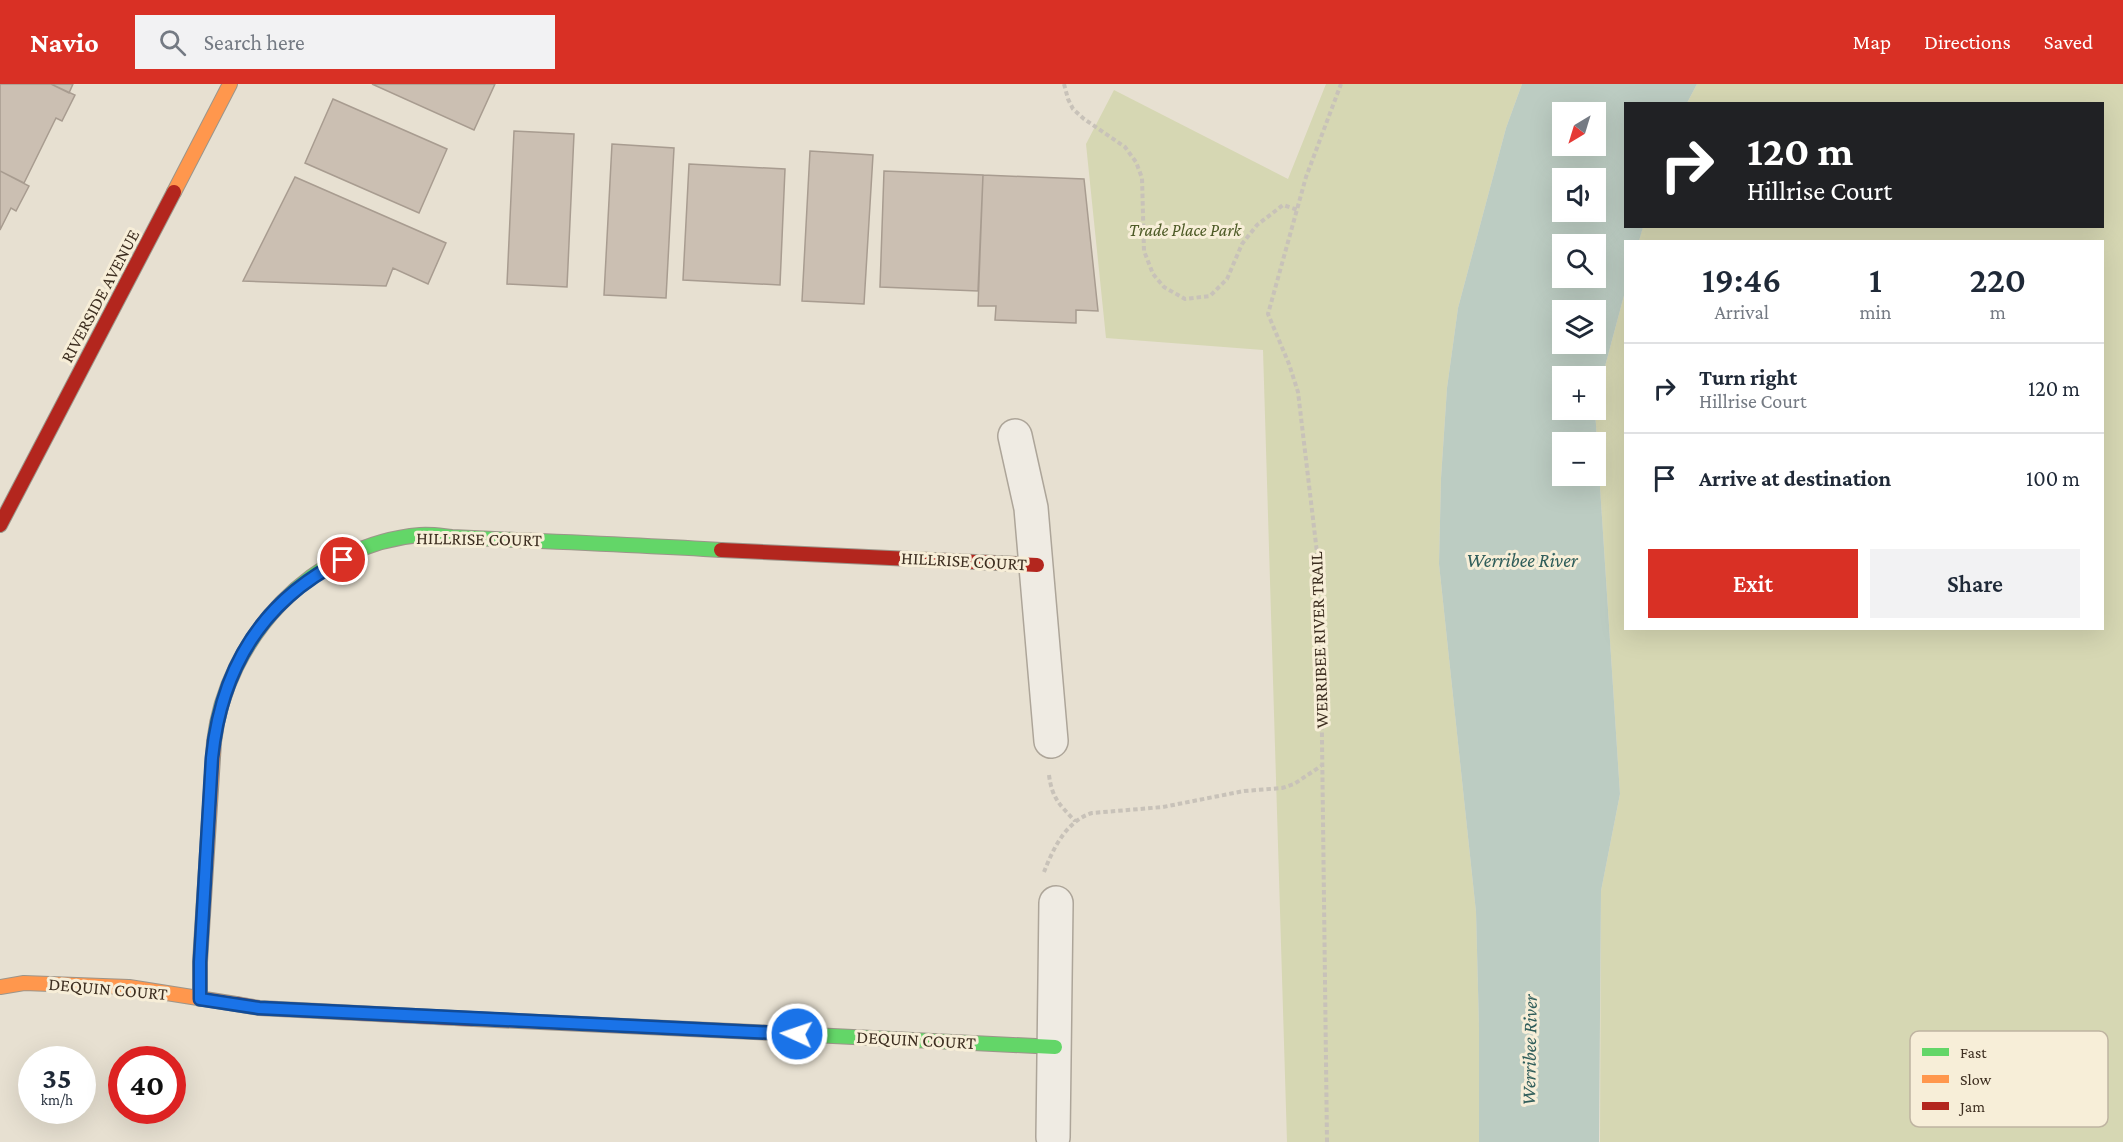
<!DOCTYPE html>
<meta charset="utf-8">
<style>
:root{--surface:#fff;--page:#f2f2f3;--text:#1f2937;--muted:#747a83;--line:#e0e1e3;--accent:#d93025}
body{margin:0;font-family:"Crimson Pro",serif;background:var(--page);color:var(--text);height:100vh;display:flex;flex-direction:column;font-size:22px;white-space:nowrap}
*{box-sizing:border-box;margin:0}
p{font-size:20px;color:var(--muted)}
.icon{flex:none;width:33px;height:33px;fill:none;stroke:currentColor;stroke-width:2;stroke-linecap:round;stroke-linejoin:round}
.map{position:relative;flex:1;overflow:hidden}
.side{position:absolute;left:1624px;top:156px;width:480px;height:390px;display:flex;flex-direction:column;background:var(--surface);border-radius:0px;box-shadow:0 6px 24px #0002}
.side>*{flex:none}
.top-card{position:absolute;left:1624px;top:18px;width:480px;height:126px;border-radius:0px;box-shadow:0 6px 24px #0002;background:#202124;color:#fff;overflow:hidden}
.needle{width:39px;rotate:218deg}
.buttons{position:absolute;left:1552px;top:18px;display:grid;gap:12px}
.buttons a{display:grid;place-items:center;width:54px;height:54px;border-radius:0px;background:var(--surface);box-shadow:0 6px 24px #0002;font-size:30px}
.speed{position:absolute;left:18px;top:962px;display:flex;gap:12px;font-size:30px;font-weight:700;text-align:center}
.speed>*{display:grid;place-content:center;width:78px;height:78px;border-radius:50%;background:var(--surface);box-shadow:0 6px 24px #0002;line-height:1}
.speed small{font-size:15px;font-weight:400}
.speed .limit{border:9px solid #d22;background:#fff;color:#111}
.pin{position:absolute;display:grid;place-items:center;width:51px;height:51px;color:#fff;margin:-26px;border:3px solid #fff;border-radius:50%;box-shadow:0 2px 6px #0007}
.me{position:absolute;width:66px;margin:-33px;rotate:273deg;stroke-linejoin:round;filter:drop-shadow(0 0 4px #0008)}
.turn{display:flex;align-items:center;gap:21px;height:126px;padding:0 24px;font-size:27px}
.turn .icon{width:78px;height:78px;stroke-width:2.5}
.turn b{display:block;font-size:42px;line-height:51px}
.eta{display:flex;justify-content:space-evenly;align-items:center;height:102px;text-align:center}
.eta b{font-size:36px;font-weight:600;line-height:42px}
.button{display:flex;gap:12px;margin-top:auto;padding:12px 24px}
.button a{flex:1;height:69px;border-radius:0px;background:var(--accent);color:#fff;font-size:24px;font-weight:600;line-height:69px;text-align:center}
.button a+a{background:var(--page);color:var(--text)}
ul{padding:0;list-style:none}
li{display:flex;align-items:center;gap:18px;height:90px;padding:0 24px;border-top:2px solid var(--line)}
li div{flex:1}
li b{display:block;font-size:22px}
li em{font-style:normal}
header{display:flex;align-items:center;gap:36px;box-sizing:border-box;height:84px;padding:0 30px;background:var(--accent);color:#fff}
header strong{font-size:28px}
nav{display:flex;gap:33px;margin-inline-start:auto;font-size:21px}
.search{width:420px;height:54px;background:var(--page);display:flex;align-items:center;gap:15px;box-sizing:border-box;padding:0 21px;border-radius:0px;color:var(--muted);font-size:22px}
.map>svg:first-child{display:block}
.green{fill:#d6d7b3}
.water{fill:#bcccc2;fill-rule:evenodd}
.building{fill:#cbbfb2;stroke:#a89c90;stroke-width:1.5}
.lines{fill:none;stroke-linecap:round;stroke-linejoin:round}
.street-casing{stroke:#ada599;stroke-width:36}
.fast-casing{stroke:#9c958a;stroke-width:16}
.slow-casing{stroke:#9c958a;stroke-width:16}
.jam-casing{stroke:#9c958a;stroke-width:16}
.path{stroke:#c8c2b9;stroke-width:4;stroke-dasharray:4.5 3;stroke-linecap:butt}
.street{stroke:#efebe3;stroke-width:33}
.fast{stroke:#63d668;stroke-width:14}
.slow{stroke:#ff974d;stroke-width:14}
.jam{stroke:#b3261e;stroke-width:14}
.route-casing{stroke:#114b97;stroke-width:15}
.route{stroke:#1a73e8;stroke-width:10}
.labels{text-anchor:middle;dominant-baseline:central;stroke-width:6;stroke-linejoin:round;paint-order:stroke}
.park-label{font-size:18px;font-style:italic;fill:#4d5a26;stroke:#f7eed8}
.street-label{font-size:18px;fill:#3d2e20;stroke:#f7eed8}
.water-label{font-size:20px;font-style:italic;fill:#2f5d5a;stroke:#f7eed8}
.key{fill:#f7eed8;stroke:#bfb4a1;stroke-width:1.5}
.key-label{font-size:16px;fill:#3d2e20}
</style>
<header>
<strong>Navio</strong>
<div class="search"><svg class="icon" aria-label="search" viewBox="0 0 24 24"><circle cx="10" cy="10" r="6"/><path d="M15 15l6 6"/></svg>Search here</div>
<nav><a>Map</a><a>Directions</a><a>Saved</a></nav>
</header>
<div class="map">
<svg width="2123" height="1058" viewBox="0 0 2123 1058">
<rect width="100%" height="100%" fill="#e7e0d1"/>
<path class="green" d="M1326 0H1522L1506 44 1458 224 1447 304 1441 394 1439 480 1476 828 1479 943V1058H1287L1263 266 1106 254 1086 60 1114 6 1288 95Z
M1697 0H2123V1058H1600L1601 807 1620 710 1595 326 1596 316 1626 204V544H2103V158L1639 157 1643 142H2103V20L1687 19Z"/>
<path class="water" d="M1522 0H1697L1687 19 1626 20V142L1643 143 1639 157 1626 158V204L1596 316V292H1563V326H1595L1620 710 1601 807 1599 1058H1479V943L1476 828 1439 480 1441 394 1447 304 1458 224 1506 44ZM1563 28H1596V62H1563ZM1563 94H1596V128H1563ZM1596 160V194H1563V160ZM1596 226V260H1563V226ZM1596 358V392H1563V358Z"/>
<path class="building" d="M0 0H51L75 11 62 37 56 34 24 99 0 87Z
M51 0H73L69 9Z
M372 0H495L474 46Z
M333 15 447 65 419 129 305 79Z
M514 47 574 50 567 203 507 200Z
M612 60 674 64 666 214 604 211Z
M810 67 873 71 864 220 802 217Z
M689 80 785 85 780 201 683 196Z
M0 87 29 102 16 127 11 124 0 146Z
M884 87 983 91 978 207 880 203Z
M983 91 1084 95 1098 227 1076 226V239L995 236 996 222H978Z
M295 93 446 159 428 200 393 184 386 202 243 197Z"/>
<g class="lines">
<g class="street-casing">
<path id="street" d="M1015 352 1031 424 1051 657
M1053 1053 1056 819"/>
</g>
<g class="fast-casing">
<path id="fast" d="M214 658C226 554 313 460 420 451 431 450 442 452 452 453 473 454 495 455 516 456 584 459 653 462 721 466
M773 949 1055 963"/>
</g>
<g class="slow-casing">
<path id="slow" d="M174 108 230 0
M0 903 24 899 129 903 236 920
M200 915V878L214 658
M474 935 773 949"/>
</g>
<g class="jam-casing">
<path id="jam" d="M0 441 174 108
M721 466 1037 481
M236 920 259 924 474 935"/>
</g>
<path class="path" d="M1064 0 1068 15 1073 25 1084 35 1125 63 1136 78 1142 94 1144 167 1153 190 1164 203 1185 215 1210 212 1227 195 1242 160 1257 141 1283 121 1298 126
M1049 691C1052 714 1059 720 1075 737
M1044 788C1053 765 1066 737 1092 729L1163 723 1244 707 1282 704 1294 700 1321 682
M1327 1058 1320 494 1298 308 1289 280 1268 230 1306 93 1341 0"/>
<use href="#street" class="street"/>
<use href="#fast" class="fast"/>
<use href="#slow" class="slow"/>
<use href="#jam" class="jam"/>
</g>
<g class="lines">
<g class="route-casing">
<path id="route" d="M343 476C261 517 221 585 212 674L200 878V915L259 924 797 950"/>
</g>
<use href="#route" class="route"/>
</g>
<g class="labels">
<g class="park-label">
<text x="1185" y="146">Trade Place Park</text>
</g>
<g class="street-label">
<text transform="translate(100 212) rotate(-62)">RIVERSIDE AVENUE</text>
<text transform="translate(479 455) rotate(1)">HILLRISE COURT</text>
<text transform="translate(964 477) rotate(3)">HILLRISE COURT</text>
<text transform="translate(1319 556) rotate(-92)">WERRIBEE RIVER TRAIL</text>
<text transform="translate(108 905) rotate(5)">DEQUIN COURT</text>
<text transform="translate(916 956) rotate(3)">DEQUIN COURT</text>
</g>
<g class="water-label">
<text x="1522" y="476">Werribee River</text>
<text transform="translate(1529 966) rotate(-89)">Werribee River</text>
</g>
</g>
<rect x="1910" y="947" width="198" height="96" rx="9" class="key"/>
<rect x="1922" y="964" width="27" height="8" fill="#63d668"/>
<rect x="1922" y="991" width="27" height="8" fill="#ff974d"/>
<rect x="1922" y="1018" width="27" height="8" fill="#b3261e"/>
<g class="key-label">
<text x="1960" y="974">Fast</text>
<text x="1960" y="1001">Slow</text>
<text x="1960" y="1028">Jam</text>
</g>
</svg>
<div class="buttons">
<a><svg class="needle" viewBox="-14 -14 28 28"><path d="M0-13l5 13h-10z" fill="#e53935"/><path d="M0 13l5-13h-10z" fill="#747a83"/></svg></a>
<a><svg class="icon" aria-label="sound" viewBox="0 0 24 24"><path d="M4 9h4l5-4v14l-5-4H4zM17 9q2 3 0 6"/></svg></a>
<a><svg class="icon" aria-label="search" viewBox="0 0 24 24"><circle cx="10" cy="10" r="6"/><path d="M15 15l6 6"/></svg></a>
<a><svg class="icon" aria-label="layers" viewBox="0 0 24 24"><path d="M12 4l9 5-9 5-9-5zM3 14l9 5 9-5"/></svg></a>
<a>+</a>
<a>−</a>
</div>
<div class="speed"><div>35<small>km/h</small></div><div class="limit">40</div></div>
<div class="pin" style="left:343px;top:476px;background:#d93025"><svg class="icon" aria-label="arrive" viewBox="0 0 24 24"><path d="M6 21V4h12l-3 4 3 4H6"/></svg></div>
<svg class="me" style="left:797px;top:950px" viewBox="-20 -20 40 40"><circle r="17" fill="#1a73e8" stroke="#fff" stroke-width="3"/><path d="M0-11L8 9 0 5-8 9z" fill="#fff"/></svg>
<div class="top-card">
<div class="turn"><svg class="icon" aria-label="right" viewBox="0 0 24 24"><path d="M7 20v-9h11M14 6l5 5-5 5"/></svg><div><b>120 m</b>Hillrise Court</div></div>
</div>
<section class="side">
<div class="eta">
<div><b>19:46</b><p>Arrival</p></div>
<div><b>1</b><p>min</p></div>
<div><b>220</b><p>m</p></div>
</div>
<ul>
<li><svg class="icon" aria-label="right" viewBox="0 0 24 24"><path d="M7 20v-9h11M14 6l5 5-5 5"/></svg><div><b>Turn right</b><p>Hillrise Court</p></div><em>120 m</em></li>
<li><svg class="icon" aria-label="arrive" viewBox="0 0 24 24"><path d="M6 21V4h12l-3 4 3 4H6"/></svg><div><b>Arrive at destination</b></div><em>100 m</em></li>
</ul>
<div class="button"><a>Exit</a><a>Share</a></div>
</section>
</div>
